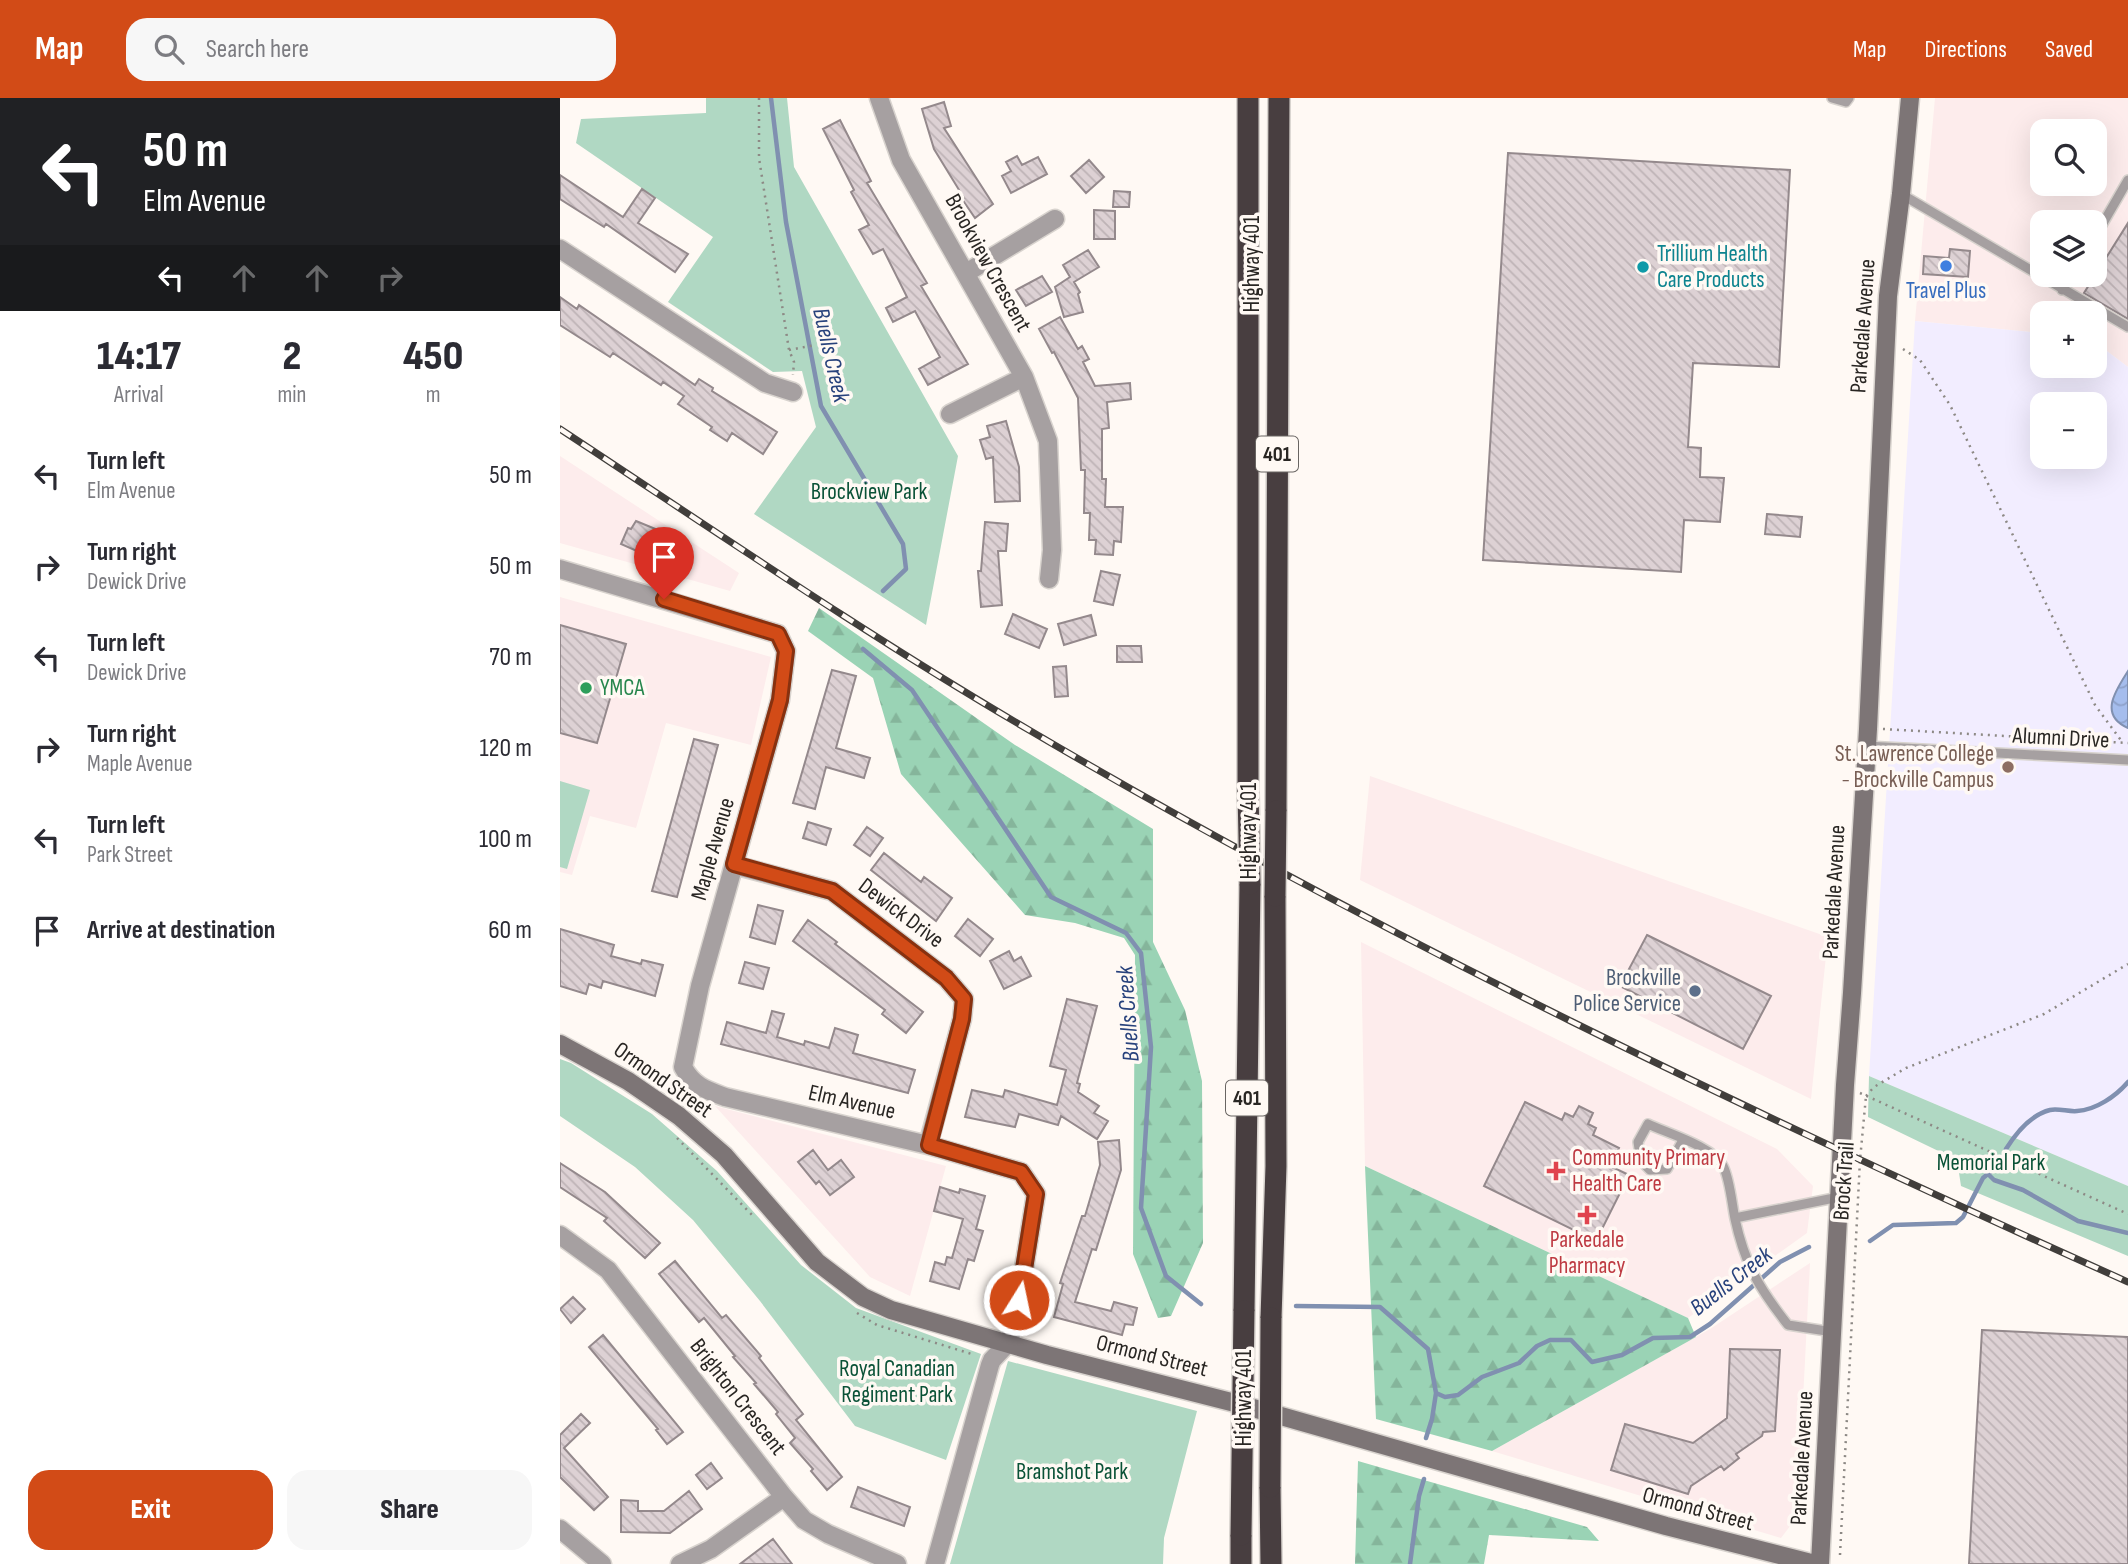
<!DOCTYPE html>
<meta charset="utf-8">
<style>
:root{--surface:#fff;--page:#f7f7f7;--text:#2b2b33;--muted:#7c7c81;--accent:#d24b17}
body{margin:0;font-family:"Sofia Sans Condensed",sans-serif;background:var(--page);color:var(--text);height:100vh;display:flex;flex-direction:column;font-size:26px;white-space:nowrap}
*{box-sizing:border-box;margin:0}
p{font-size:23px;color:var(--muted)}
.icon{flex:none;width:38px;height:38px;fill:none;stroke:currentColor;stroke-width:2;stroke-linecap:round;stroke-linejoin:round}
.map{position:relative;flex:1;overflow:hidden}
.panel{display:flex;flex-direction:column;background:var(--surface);width:560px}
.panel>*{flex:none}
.hud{background:#202124;color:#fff;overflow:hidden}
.tools{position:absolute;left:1470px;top:21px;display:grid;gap:14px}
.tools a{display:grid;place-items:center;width:77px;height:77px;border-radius:14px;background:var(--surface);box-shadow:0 7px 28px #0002;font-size:35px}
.pin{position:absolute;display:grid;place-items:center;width:60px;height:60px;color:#fff;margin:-72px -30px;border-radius:50% 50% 50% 0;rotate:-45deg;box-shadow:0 0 7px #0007}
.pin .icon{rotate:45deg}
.me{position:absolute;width:77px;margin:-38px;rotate:10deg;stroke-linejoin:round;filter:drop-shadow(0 0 5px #0008)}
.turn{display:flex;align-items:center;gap:24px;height:147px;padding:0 28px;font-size:32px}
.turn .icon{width:91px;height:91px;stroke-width:2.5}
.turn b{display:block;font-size:49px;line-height:60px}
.lanes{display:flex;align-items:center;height:66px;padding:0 28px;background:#0003;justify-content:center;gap:35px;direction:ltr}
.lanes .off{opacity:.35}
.eta{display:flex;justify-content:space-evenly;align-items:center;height:119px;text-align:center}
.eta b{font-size:42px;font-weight:800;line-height:49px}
.cta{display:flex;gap:14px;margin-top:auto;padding:14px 28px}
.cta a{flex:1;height:80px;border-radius:21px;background:var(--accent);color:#fff;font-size:28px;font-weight:800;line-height:80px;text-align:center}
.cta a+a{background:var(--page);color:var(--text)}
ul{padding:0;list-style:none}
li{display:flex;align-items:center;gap:21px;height:91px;padding:0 28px}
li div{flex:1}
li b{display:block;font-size:26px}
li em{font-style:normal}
header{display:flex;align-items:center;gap:42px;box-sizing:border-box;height:98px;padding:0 35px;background:var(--accent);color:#fff}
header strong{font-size:33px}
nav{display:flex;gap:38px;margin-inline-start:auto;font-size:24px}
.search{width:490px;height:63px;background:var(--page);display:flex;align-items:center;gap:18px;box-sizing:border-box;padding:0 24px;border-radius:21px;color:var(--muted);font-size:26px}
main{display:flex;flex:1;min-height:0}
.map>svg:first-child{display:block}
.commercial{fill:#fdecec;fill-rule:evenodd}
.education{fill:#f2edff;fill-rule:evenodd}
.forest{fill:url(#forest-firs)}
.green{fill:#b0d8c3}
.water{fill:url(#water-waves);stroke:#8090b0;stroke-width:2}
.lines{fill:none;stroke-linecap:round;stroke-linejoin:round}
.stream{stroke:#8090b0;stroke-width:4.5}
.building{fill:url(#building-back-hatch);stroke:#94898c;stroke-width:2}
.lane-casing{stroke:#d8d3ce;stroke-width:12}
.street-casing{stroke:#d8d3ce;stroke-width:21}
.secondary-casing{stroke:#d8d3ce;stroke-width:21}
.highway-casing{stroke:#d8d3ce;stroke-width:24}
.path{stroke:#8d8985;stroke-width:2.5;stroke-dasharray:2 5;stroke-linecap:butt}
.lane{stroke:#a6a0a1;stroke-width:9}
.street{stroke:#a6a0a1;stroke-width:18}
.secondary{stroke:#7d7576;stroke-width:18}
.highway{stroke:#483e40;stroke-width:21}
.rail-casing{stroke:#413e3b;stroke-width:7}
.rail{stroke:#fff9f4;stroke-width:4.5;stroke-dasharray:13;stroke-linecap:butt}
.highway-bridge-casing{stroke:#d8d3ce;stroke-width:24;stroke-linecap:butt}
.highway-bridge{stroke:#483e40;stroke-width:21}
.route-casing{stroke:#88310f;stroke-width:18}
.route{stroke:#d24b17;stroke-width:12}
.shop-dot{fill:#3f7fe0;stroke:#fff9f4;stroke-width:2.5}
.culture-dot{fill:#0f9aa8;stroke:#fff9f4;stroke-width:2.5}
.leisure-dot{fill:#2e9e5b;stroke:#fff9f4;stroke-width:2.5}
.education-dot{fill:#8d6e63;stroke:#fff9f4;stroke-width:2.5}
.service-dot{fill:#5c6f8a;stroke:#fff9f4;stroke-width:2.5}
.health-dot{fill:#e0444e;stroke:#fff9f4;stroke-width:2.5}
.labels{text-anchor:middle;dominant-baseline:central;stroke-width:7;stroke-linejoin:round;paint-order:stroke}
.shield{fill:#fff9f4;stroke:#696562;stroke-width:2}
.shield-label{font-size:21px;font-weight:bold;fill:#292623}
.culture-label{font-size:23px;fill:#0d838f;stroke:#fff9f4;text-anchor:start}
.street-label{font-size:23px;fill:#292623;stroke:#fff9f4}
.shop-label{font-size:23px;fill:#366cbe;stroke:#fff9f4}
.park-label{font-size:23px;fill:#0a5237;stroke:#fff9f4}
.leisure-label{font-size:23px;fill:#27864d;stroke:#fff9f4;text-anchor:start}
.education-label{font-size:23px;fill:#785e54;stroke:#fff9f4;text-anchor:end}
.service-label{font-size:23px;fill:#4e5e75;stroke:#fff9f4;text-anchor:end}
.health-label{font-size:23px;fill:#be3a42;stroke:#fff9f4;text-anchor:start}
.water-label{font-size:24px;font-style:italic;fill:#28427c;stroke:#fff9f4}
</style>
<header>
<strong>Map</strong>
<div class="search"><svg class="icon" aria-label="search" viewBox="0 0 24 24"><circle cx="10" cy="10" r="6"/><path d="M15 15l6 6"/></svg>Search here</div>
<nav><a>Map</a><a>Directions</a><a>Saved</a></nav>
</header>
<main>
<section class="panel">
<div class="hud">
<div class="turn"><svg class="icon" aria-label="left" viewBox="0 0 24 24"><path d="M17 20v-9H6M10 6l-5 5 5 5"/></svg><div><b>50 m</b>Elm Avenue</div></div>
<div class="lanes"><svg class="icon" aria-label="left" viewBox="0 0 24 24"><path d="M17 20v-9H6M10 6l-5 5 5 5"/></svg><svg class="icon off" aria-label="ahead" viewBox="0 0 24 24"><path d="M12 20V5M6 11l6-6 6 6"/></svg><svg class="icon off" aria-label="ahead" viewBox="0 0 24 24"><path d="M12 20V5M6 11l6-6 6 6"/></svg><svg class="icon off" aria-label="right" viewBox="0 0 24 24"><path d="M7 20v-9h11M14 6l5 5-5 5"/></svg></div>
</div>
<div class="eta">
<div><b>14:17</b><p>Arrival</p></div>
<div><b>2</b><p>min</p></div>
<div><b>450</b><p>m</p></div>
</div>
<ul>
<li><svg class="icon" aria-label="left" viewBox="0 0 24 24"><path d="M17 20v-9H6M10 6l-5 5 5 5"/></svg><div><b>Turn left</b><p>Elm Avenue</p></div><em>50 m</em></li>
<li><svg class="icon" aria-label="right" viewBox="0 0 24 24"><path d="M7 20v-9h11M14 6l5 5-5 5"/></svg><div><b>Turn right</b><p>Dewick Drive</p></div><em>50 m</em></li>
<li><svg class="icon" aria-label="left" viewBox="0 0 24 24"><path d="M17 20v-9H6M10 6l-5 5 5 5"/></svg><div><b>Turn left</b><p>Dewick Drive</p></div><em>70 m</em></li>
<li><svg class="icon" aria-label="right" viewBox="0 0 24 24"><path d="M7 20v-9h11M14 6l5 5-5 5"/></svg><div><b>Turn right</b><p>Maple Avenue</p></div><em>120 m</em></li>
<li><svg class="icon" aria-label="left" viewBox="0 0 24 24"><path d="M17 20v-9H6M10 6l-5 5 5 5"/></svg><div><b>Turn left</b><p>Park Street</p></div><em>100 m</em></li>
<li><svg class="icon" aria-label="arrive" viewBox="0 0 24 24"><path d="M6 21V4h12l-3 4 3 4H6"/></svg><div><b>Arrive at destination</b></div><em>60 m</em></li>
</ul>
<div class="cta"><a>Exit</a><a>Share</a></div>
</section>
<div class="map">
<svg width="1568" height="1466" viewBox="0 0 1568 1466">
<defs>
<pattern id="forest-firs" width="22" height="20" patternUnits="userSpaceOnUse" patternTransform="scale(1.75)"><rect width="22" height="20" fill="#9ad3b5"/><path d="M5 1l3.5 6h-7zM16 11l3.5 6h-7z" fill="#85b59b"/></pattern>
<pattern id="water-waves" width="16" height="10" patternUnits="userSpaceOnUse" patternTransform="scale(1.75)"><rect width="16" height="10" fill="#a5bded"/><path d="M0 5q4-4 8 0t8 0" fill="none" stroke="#8ea2cb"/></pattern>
<pattern id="building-back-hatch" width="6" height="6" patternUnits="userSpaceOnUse" patternTransform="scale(1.75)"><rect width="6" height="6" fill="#ddd1d4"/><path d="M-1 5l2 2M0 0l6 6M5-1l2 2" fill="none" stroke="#beb3b6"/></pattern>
</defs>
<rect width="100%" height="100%" fill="#fff9f4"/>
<path class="commercial" d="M1375 0H1568V269L1535 244V215H1482V235L1355 223ZM1482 33H1535V86H1482ZM1482 124H1535V177H1482Z
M0 358 179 475 170 493 0 445Z
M0 499 211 559 191 647 106 625 76 730 30 718 12 777 0 774Z
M810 678 1268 839 1251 1001 800 782Z
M801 844 1217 1051 1253 1088 1247 1135 1128 1220 805 1068Z
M155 1008 386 1068 350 1198 310 1179Z
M1250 1165 1237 1419 1221 1440 932 1353 1150 1231Z"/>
<path class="education" d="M1355 223 1482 235V268H1535V244L1568 269V1088L1309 978ZM1482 306H1535V359H1482Z"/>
<path class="forest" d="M259 510 455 647 593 731V844L625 912 642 983 643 1145 611 1218 598 1220 573 1156 575 857 564 840 515 825 465 817 341 676 313 580 248 533Z
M805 1068 1128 1220 1136 1239 932 1353 816 1321Z
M798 1363 1027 1429 1039 1443 929 1437 924 1466H795Z"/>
<path class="green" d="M146 0H227L234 69 398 358 366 527 194 416 256 329 242 273 213 274 108 204 153 139 16 45 21 21 146 15Z
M0 683 30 692 7 771 0 769Z
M0 961 11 965 92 1016 157 1073 241 1167 296 1210 421 1256 386 1362 295 1328 200 1203 133 1122 75 1069 0 1018Z
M1309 978 1568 1088V1158L1401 1088 1397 1062 1308 1019Z
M448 1263 637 1313 604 1440 603 1466H390Z"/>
<path class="water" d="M1568 573V630C1538 617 1556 592 1568 573Z"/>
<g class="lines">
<path class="stream" d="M211 0 226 124 261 308 343 446 346 471 323 493
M303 551 352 592 491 799 566 835 581 855 591 949 581 1110 606 1178 641 1206
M1446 1051C1456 1035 1470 1017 1490 1012 1498 1010 1509 1014 1517 1013 1536 1012 1556 998 1568 984
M1429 1077 1434 1082 1463 1092 1518 1123 1568 1135
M1310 1143 1333 1127 1396 1125 1403 1119 1423 1080 1440 1066
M736 1208 820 1209 868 1251 876 1295 872 1321 866 1340
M876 1295 885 1299 898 1297 922 1279 959 1265 977 1248 990 1242H1011L1032 1264 1062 1257 1093 1240 1130 1239 1150 1226 1220 1164 1249 1149
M850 1466 859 1398 864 1381"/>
</g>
<path class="building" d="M384 4 391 28 384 30 433 106 415 120 402 101 404 100 374 51 364 18 362 11Z
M280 22 311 83 307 85 367 185 361 188 408 266 368 287 359 271 380 259 355 213 333 224 326 210 347 199 323 151 313 156 299 132 309 127 291 94 294 92 263 31Z
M948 55 1230 72 1219 269 1133 265 1128 349 1141 350 1140 379 1164 380 1160 424 1124 422 1121 474 923 462Z
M457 58 462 67 478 59 487 76 451 95 442 78 451 73 446 64Z
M529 62 544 79 526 95 511 78Z
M0 77 63 119 82 91 95 100 78 125 128 156 115 174 46 126 44 129 0 101Z
M554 93 570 94 569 109H553Z
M534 112 555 113V141H534Z
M1568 125V221L1524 195Z
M1390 151 1410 153 1408 179 1363 176 1364 158 1389 160Z
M528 152 539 169 514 184 520 194 518 196 523 214 504 219 495 189 510 179 503 167Z
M482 178 492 194 466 208 456 192Z
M0 199 17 211 19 207 135 287 139 281 153 290 152 293 217 334 203 356 172 335 167 343 150 332 152 329 118 306 124 298 103 284 101 287 53 255 50 259 0 227Z
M500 219 518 251 522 248 529 261 523 264 535 288 570 285 571 301 547 304 549 330 542 331V381H546L545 409H563L561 444 554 443 553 457 535 456 536 442H529L530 415H524L525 372H521L518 300 494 254 492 255 479 231Z
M446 323 459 369 460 403 435 404 433 359 426 361 420 342 430 339 427 328Z
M1207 416 1242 419 1240 439 1205 436Z
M76 423 98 432 92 444 85 440 79 454 61 446 68 430 71 431Z
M425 424 448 426 446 453H438L442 507 421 509 418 473H421Z
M541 473 560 477 553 507 534 503Z
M453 516 487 531 479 550 445 536Z
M531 517 536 537 504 547 498 526Z
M0 527 66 546 37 645 0 635Z
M557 548H581L582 564H557Z
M506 568 508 598 495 599 493 569Z
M272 572 296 578 276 650 310 660 304 680 266 669 255 711 233 705Z
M134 641 158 647 117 799 92 793Z
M248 724 271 731 266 747 243 740Z
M307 729 323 740 310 758 294 747Z
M324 755 361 784 364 779 392 800 376 823 311 772Z
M198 807 223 813 215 846 190 839Z
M408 821 433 841 420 858 395 838Z
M248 822 277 844 275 846 363 914 346 935 322 916 325 912 233 843Z
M0 831 54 847 51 858 81 866 82 862 103 867 95 898 43 883 41 890 29 886 26 896 0 888Z
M1087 837 1211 898 1183 951 1060 888Z
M449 853 454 863 461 859 471 878 444 891 430 863Z
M185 864 209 870 203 891 179 885Z
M507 901 537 908 517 985 520 986 518 994 539 1008 534 1015 548 1023 537 1041 501 1018 498 1027 459 1016 455 1029 405 1019 412 992 443 999 445 992 497 1007 506 972 490 968Z
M212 913 224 916 217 939 244 947 245 943 269 950 275 930 298 937 293 955 355 972 348 995 161 946 167 924 206 935Z
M965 1004 1002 1022 1005 1015 1013 1019 1019 1008 1033 1015 1028 1026 1036 1030 1033 1037 1059 1050 1050 1068 1069 1077 1036 1143 924 1088Z
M559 1042 561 1072 536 1152 532 1151 515 1204 551 1213 554 1204 577 1210 573 1227 565 1226 562 1237 494 1219 503 1186 500 1185 522 1118H525L540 1067 538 1044Z
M253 1052 268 1072 281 1062 294 1079 270 1097 259 1083 256 1086 238 1064Z
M0 1065 45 1094 100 1145 85 1160 44 1123 47 1120 0 1089Z
M380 1089 399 1095 400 1091 425 1098 416 1131 423 1133 414 1163 408 1161 399 1191 370 1183 375 1164 385 1167 387 1159 392 1160 403 1121 374 1113Z
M115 1163 162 1220 166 1217 201 1258 199 1260 243 1316 236 1322 282 1379 267 1392 251 1373 253 1371 230 1345 235 1340 216 1316 218 1314 194 1286 196 1285 173 1259 175 1258 144 1220 139 1224 99 1176Z
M13 1199 25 1211 11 1225 0 1211Z
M1422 1232 1568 1239V1466H1409Z
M43 1237 123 1334 107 1346 96 1332 98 1331 29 1249Z
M1170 1251 1220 1252 1215 1333 1203 1334 1202 1338 1176 1356 1179 1360 1164 1372 1161 1368 1131 1388 1128 1396 1051 1372 1065 1326 1133 1345 1167 1320Z
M21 1316 30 1325 4 1350 48 1399 34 1412 0 1379V1337Z
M151 1365 162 1380 147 1391 136 1377Z
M298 1389 350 1409 344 1428 291 1409Z
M129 1393 142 1411 110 1435 61 1434V1402L78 1403V1413H104Z
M213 1441 232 1466H180Z"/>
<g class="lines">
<g class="lane-casing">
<path id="lane" d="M1272 0 1286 4 1289 0
M1341 96 1568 229
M1535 139 1568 82
M1502 192 1512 177
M1306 648 1568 662
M1123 1042 1107 1071 1090 1072 1081 1063 1078 1044 1088 1026C1107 1035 1154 1049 1163 1068 1170 1081 1172 1107 1175 1121 1185 1167 1199 1190 1228 1227L1273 1234
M1175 1120 1279 1099"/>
</g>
<g class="street-casing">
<path id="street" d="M319 0 341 62 464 279 488 343 492 452 489 481
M0 151 205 285 233 294
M406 175 495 121
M390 316 464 279
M0 471 218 536 226 553 220 602 140 888 123 969C133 988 146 992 165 999L368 1047 461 1074 476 1096 455 1225 448 1245 432 1262 430 1267 375 1466
M174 767 272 793 386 880 404 901 402 921 368 1047
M0 1137 48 1172 224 1399 244 1422 268 1436 337 1466
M0 1431 42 1466
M120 1466 151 1451 224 1399"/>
</g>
<g class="secondary-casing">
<path id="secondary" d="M0 946 68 983 119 1018 164 1057 257 1164 303 1199 331 1212 487 1257 679 1306 1106 1428 1255 1466
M1260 1466 1285 987 1292 895 1308 631 1328 198 1341 96 1350 0"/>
</g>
<g class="highway-casing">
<path id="highway" d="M688 0V694
M716 713 719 0
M684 1213 690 786
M711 1220 716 1068 715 798
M710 1389 711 1466
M681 1466V1437"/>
</g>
<path class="path" d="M199 0V60L229 252 234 264 233 277
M1343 251 1360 262 1390 307 1535 607 1563 645
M229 252 255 247
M1323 631 1568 645
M1300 995 1568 1116
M1306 998 1314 989 1346 970 1484 916 1568 866
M117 1040 193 1118
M297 1215 317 1227 415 1257
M1122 1416 1127 1399
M1280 1457 1300 1062 1306 998"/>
<use href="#lane" class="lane"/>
<use href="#street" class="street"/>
<use href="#secondary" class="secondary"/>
<use href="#highway" class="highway"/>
<g class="rail-casing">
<path id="rail" d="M0 331C155 433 308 538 469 632 822 840 1194 1016 1568 1184"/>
</g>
<use href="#rail" class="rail"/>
<g class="highway-bridge-casing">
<path id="highway-bridge" d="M688 694 690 786
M715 798 716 713
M710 1389 711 1220
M681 1437 684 1213"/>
</g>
<use href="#highway-bridge" class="highway-bridge"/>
</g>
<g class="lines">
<g class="route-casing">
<path id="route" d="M104 501 218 536 226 553 220 602 174 766 272 793 386 880 404 901 402 921 369 1047 461 1074 476 1096 459 1202"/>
</g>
<use href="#route" class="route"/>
</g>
<circle class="shop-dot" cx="1386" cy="168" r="7"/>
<circle class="culture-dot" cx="1083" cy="169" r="7"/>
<circle class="leisure-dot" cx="26" cy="590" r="7"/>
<circle class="education-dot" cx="1448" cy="669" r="7"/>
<circle class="service-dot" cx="1135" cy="893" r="7"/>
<g class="health-dot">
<path d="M992.5 1062.5h7v7h7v7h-7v7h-7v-7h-7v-7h7z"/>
<path d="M1023.5 1106.5h7v7h7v7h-7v7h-7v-7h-7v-7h7z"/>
</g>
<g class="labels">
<g class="shield">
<rect x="696" y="338.5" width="42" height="35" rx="5"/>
<rect x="666" y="982.5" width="42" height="35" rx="5"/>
</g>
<g class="shield-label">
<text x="717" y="356">401</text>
<text x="687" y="1000">401</text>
</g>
<g class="culture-label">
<text x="1097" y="156">Trillium Health<tspan x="1097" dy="26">Care Products</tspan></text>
</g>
<g class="street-label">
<text transform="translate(428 165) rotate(61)">Brookview Crescent</text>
<text transform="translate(692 166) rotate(-90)">Highway 401</text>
<text transform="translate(1303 228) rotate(-86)">Parkedale Avenue</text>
<text transform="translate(1501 640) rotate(3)">Alumni Drive</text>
<text transform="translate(689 733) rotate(-90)">Highway 401</text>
<text transform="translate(153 751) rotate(-74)">Maple Avenue</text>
<text transform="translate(1274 794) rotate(-87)">Parkedale Avenue</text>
<text transform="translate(341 815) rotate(37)">Dewick Drive</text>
<text transform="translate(103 982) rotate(35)">Ormond Street</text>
<text transform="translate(292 1004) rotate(13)">Elm Avenue</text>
<text transform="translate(1284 1083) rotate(-86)">Brock Trail</text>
<text transform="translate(592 1258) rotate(14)">Ormond Street</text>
<text transform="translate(178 1299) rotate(52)">Brighton Crescent</text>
<text transform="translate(684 1300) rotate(-90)">Highway 401</text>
<text transform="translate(1242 1360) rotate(-87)">Parkedale Avenue</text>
<text transform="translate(1138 1411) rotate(15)">Ormond Street</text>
</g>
<g class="shop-label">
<text x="1386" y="193">Travel Plus</text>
</g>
<g class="park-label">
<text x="309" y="394">Brockview Park</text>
<text x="1431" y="1065">Memorial Park</text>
<text x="337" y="1271">Royal Canadian<tspan x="337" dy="26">Regiment Park</tspan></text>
<text x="512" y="1374">Bramshot Park</text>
</g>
<g class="leisure-label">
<text x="40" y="590">YMCA</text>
</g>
<g class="education-label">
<text x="1434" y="656">St. Lawrence College<tspan x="1434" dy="26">- Brockville Campus</tspan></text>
</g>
<g class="service-label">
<text x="1121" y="880">Brockville<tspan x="1121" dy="26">Police Service</tspan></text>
</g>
<g class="health-label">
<text x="1012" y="1060">Community Primary<tspan x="1012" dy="26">Health Care</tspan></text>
<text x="1027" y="1142" text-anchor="middle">Parkedale<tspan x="1027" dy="26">Pharmacy</tspan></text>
</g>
<g class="water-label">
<text transform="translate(271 257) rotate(77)">Buells Creek</text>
<text transform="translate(568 916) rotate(-94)">Buells Creek</text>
<text transform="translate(1171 1183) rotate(-38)">Buells Creek</text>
</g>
</g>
</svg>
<div class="tools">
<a><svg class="icon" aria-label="search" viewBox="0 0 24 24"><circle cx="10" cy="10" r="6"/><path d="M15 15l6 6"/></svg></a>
<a><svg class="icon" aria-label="layers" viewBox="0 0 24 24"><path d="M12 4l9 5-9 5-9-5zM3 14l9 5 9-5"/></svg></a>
<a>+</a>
<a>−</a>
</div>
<div class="pin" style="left:104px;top:501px;background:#d93025"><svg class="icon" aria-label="arrive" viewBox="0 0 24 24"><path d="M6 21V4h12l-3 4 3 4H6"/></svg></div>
<svg class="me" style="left:459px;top:1202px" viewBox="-20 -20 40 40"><circle r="17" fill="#d24b17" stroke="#fff" stroke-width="3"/><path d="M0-11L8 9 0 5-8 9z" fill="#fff"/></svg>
</div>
</main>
